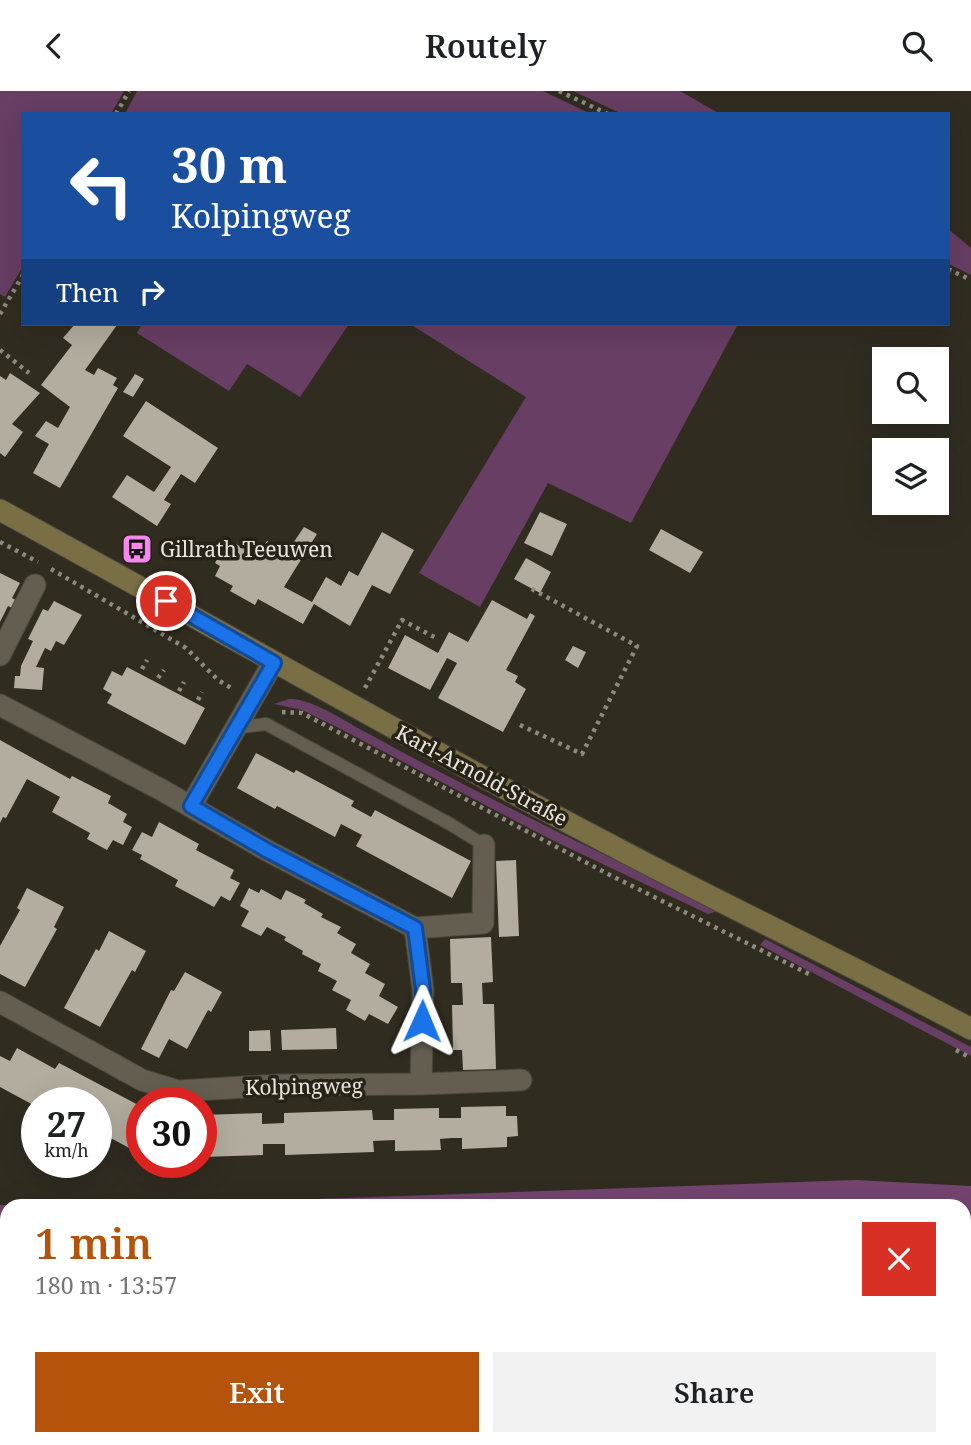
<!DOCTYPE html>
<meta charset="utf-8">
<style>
:root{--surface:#fff;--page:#f2f2f2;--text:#202124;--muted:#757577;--accent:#b45309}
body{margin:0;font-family:"Noto Serif",serif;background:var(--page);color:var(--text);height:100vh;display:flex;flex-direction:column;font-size:26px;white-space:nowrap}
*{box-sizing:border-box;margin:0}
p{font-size:23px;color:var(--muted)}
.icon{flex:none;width:38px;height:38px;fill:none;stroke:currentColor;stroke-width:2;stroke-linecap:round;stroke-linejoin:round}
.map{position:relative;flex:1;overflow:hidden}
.side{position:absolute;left:0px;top:1108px;width:971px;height:247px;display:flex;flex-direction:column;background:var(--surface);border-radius:21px 21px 0 0;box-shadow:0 7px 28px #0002}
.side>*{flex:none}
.hud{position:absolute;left:21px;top:21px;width:929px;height:214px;border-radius:0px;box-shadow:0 7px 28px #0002;background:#1a4fa0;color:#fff;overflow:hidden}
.buttons{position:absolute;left:872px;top:256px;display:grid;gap:14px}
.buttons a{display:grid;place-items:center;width:77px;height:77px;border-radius:0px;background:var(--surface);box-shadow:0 7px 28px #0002;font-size:35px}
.speed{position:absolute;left:21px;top:996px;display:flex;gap:14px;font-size:35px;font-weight:700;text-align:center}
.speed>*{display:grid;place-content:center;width:91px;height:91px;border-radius:50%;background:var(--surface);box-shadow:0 7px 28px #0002;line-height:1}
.speed small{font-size:18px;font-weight:400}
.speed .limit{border:10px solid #d22;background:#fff;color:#111}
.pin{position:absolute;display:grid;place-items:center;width:60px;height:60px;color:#fff;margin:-30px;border:4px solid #fff;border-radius:50%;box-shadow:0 2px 7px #0007}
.me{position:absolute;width:77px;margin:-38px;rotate:1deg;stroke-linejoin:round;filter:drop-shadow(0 0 5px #0008)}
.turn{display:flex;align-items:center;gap:24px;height:147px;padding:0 35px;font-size:32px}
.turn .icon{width:91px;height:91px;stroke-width:2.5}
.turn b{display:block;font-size:49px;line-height:60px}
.then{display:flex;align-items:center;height:66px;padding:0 35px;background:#0003;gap:14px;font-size:26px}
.round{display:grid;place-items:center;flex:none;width:74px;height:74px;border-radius:0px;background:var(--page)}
.head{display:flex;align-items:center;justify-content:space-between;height:119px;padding:0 35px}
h1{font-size:42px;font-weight:600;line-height:52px;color:var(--accent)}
.primary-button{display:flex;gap:14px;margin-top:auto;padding:14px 35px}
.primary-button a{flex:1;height:80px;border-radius:0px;background:var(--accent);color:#fff;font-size:28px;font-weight:600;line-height:80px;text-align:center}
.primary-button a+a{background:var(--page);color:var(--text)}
header{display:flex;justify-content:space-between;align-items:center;height:91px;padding:0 35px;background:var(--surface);font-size:32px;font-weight:600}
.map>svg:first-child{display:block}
.green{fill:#683e64}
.forest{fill:#73446f}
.building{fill:#b2ad9e}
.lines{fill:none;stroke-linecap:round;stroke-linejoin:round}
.lane-casing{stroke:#4a473c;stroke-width:14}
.street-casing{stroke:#4a473c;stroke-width:23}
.secondary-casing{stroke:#4a473c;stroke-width:23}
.path{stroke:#8d8a80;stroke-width:4.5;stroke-dasharray:3.5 5;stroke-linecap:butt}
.lane{stroke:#635e50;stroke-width:12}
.street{stroke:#635e50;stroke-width:21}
.secondary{stroke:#7a6e44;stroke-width:21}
.route-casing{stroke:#114b97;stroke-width:18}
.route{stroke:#1a73e8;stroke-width:12}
.labels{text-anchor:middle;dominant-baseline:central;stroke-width:7;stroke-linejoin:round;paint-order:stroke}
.poi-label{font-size:21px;fill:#e7e5dd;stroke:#272317;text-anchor:start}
.street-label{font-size:21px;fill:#e7e5dd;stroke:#272317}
</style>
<header><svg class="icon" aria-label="back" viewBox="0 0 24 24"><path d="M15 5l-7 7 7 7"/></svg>Routely<svg class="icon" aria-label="search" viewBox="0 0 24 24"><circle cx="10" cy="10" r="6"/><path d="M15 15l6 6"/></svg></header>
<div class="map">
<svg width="971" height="1354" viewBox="0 0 971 1354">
<rect width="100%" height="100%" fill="#312c20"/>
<path class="green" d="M0 0H124L111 23H23V175L5 206 0 203Z
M137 0H543L591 23H125Z
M573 0H680L720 23H622Z
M948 138 971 157V184L949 173Z
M142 233H349L300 306 247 273 229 300 137 242Z
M410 233H738L631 432 548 392 480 516 419 482 526 306Z
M289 608C311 606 351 634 371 644 485 707 602 762 718 820L708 823 552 749 335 635 302 619 274 613Z
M765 848 971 956V965L760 854Z
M0 1175H7V1341L4 1342 9 1354H0Z
M45 1348H356L359 1354H49Z"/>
<path class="forest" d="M855 1089 971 1095V1168H964V1115H7V1164H0V1114L201 1112Z"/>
<path class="building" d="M75 233 117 234 85 279 94 284 98 277 117 287 113 294 118 297 60 397 33 382 49 353 35 345 46 330 58 337 70 316 41 294 72 254 63 247Z
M10 282 40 302 12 333 23 341 5 366 0 362V285L6 289Z
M135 283 144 288 133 306 123 301Z
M146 310 218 357 195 392 181 383 164 409 171 413 157 435 112 406 127 384 154 401 171 376 123 345Z
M540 421 567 433 552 465 524 452Z
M304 436 317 443 284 496 312 511 326 486 341 495 349 480 358 485 382 441 414 459 390 503 372 494 350 535 314 513 303 533 258 508 255 514 230 500 233 495 215 485 220 475 215 472 222 458 227 461 232 451 251 461 253 457 260 461 267 450 287 461Z
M661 438 703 461 690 482 649 459Z
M526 467 551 481 540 502 514 488Z
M0 482 20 492 12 507 16 509 12 517 8 515 0 531Z
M492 509 527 528 530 522 535 525 506 579 518 585 515 591 526 598 503 641 438 607 457 572 447 567 430 599 388 577 405 544 438 562 449 541 468 551Z
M54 510 82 524 64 554 56 550 51 560 45 557 36 576 44 577 42 599 14 597 15 585H20L21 575 33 550 28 548 43 518 48 520Z
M573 555 586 561 578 577 565 569Z
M127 576 205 617 185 654 107 612 112 603 103 598 112 580 122 585Z
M0 649 70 688 72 685 111 705 108 712 127 723 123 731 132 736 123 754 113 749 107 759 87 748 90 742 52 721 60 706 27 688 6 727 3 726 0 732Z
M256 662 294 682 296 679 354 710 351 715 371 726 375 719 471 770 452 807 356 755 362 744 341 733 335 746 277 715 275 718 237 697Z
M159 731 199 753 196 759 234 779 230 787 240 792 230 810 221 805 214 816 175 795 178 789 140 768 142 764 132 759 142 741 152 746Z
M516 769 519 845 499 846 496 770Z
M27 797 64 816 54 836 57 838 25 896 0 883V855L20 819 17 817Z
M249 797 259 802 261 798 281 809 286 799 306 809 304 812 323 823 321 826 341 836 337 842 356 853 351 862 370 873 365 882 385 893 379 905 398 916 388 933 369 923 365 930 346 919 351 909 332 899 337 890 318 880 321 873 302 863 303 860 284 849 286 846 267 836 261 845 241 835 249 820 240 815Z
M109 840 146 860 135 881 132 879 100 936 64 917 96 858 99 860Z
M491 846 493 891 482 892 483 913H494L496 978 463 979 462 959H453L452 914H463L462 892H451L450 848Z
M185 881 222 901 211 921 208 919 187 958 169 948 159 967 141 958 171 899 174 900Z
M336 937 337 958 282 959 281 939Z
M270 939 271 960H249V940Z
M17 957 55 978 59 972 142 1016V1064L96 1039V1012H44L40 1009 37 1016 0 996V965L10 970Z
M506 1015V1025H517L518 1045 507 1046V1056L462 1058V1047H451L440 1048 441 1059 395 1060V1049L373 1050 374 1061 285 1064V1053H263V1064L201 1066V1024L262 1022V1033L284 1032V1022L372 1019 373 1029H394V1018L439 1017V1027H461V1016Z"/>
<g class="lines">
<g class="lane-casing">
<path id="lane" d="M235 637 266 633 450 733 484 754"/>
</g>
<g class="street-casing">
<path id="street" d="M0 564 35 494
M0 614 160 698 268 760 415 837 423 899 421 993
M191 715 273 572
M415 837 483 832 484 754
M0 911 142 989 178 1000 279 994 421 993 521 989"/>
</g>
<g class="secondary-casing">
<path id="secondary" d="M0 419C209 533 415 652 626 762 740 822 857 877 971 938"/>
</g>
<path class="path" d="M559 0 608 23
M116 23 129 0
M948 178 971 189
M0 223 23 184
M0 259 29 282
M0 451 38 471
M51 478 186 557 218 589 233 598
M142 578 147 569
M158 587 164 579
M365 597 402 529 438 548
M179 600 184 591
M198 609 202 601
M282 621 302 622 608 783 809 883
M520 634 582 663 637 555 530 497
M956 959 971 967
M0 1171H7
M964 1173H971
M361 1348 364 1354"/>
<use href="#lane" class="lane"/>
<use href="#street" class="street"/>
<use href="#secondary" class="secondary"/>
</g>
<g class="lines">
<g class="route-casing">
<path id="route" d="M166 510 274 572 191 715 268 760 415 837 423 899 422 930"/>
</g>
<use href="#route" class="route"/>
</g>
<defs>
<g id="bus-square" transform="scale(1.575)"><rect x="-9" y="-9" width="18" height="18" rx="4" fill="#f688ed" stroke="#272317"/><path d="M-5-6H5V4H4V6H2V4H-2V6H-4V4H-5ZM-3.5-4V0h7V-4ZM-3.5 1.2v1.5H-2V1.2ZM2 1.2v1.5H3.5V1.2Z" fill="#111"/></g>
</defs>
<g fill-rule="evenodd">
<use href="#bus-square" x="137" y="458"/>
</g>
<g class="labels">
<g class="poi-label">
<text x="160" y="458">Gillrath Teeuwen</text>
</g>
<g class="street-label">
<text transform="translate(482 684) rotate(28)">Karl-Arnold-Straße</text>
<text transform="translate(304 995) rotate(-1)">Kolpingweg</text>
</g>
</g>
</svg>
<div class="buttons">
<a><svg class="icon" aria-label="search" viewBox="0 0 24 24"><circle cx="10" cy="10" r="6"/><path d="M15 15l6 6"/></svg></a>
<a><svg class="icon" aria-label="layers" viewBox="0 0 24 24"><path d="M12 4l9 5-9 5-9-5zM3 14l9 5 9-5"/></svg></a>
</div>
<div class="speed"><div>27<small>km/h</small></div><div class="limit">30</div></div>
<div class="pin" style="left:166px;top:510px;background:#d93025"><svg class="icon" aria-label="arrive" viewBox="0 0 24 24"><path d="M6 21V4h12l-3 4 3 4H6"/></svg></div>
<svg class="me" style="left:422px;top:930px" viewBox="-20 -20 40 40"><path d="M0-17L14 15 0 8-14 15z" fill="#1a73e8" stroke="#fff" stroke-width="4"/></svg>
<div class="hud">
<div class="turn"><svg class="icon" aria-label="left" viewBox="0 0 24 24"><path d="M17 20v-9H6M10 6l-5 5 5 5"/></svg><div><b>30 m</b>Kolpingweg</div></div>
<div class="then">Then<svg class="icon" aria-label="right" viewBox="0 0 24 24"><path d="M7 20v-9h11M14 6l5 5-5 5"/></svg></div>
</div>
<section class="side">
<div class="head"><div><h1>1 min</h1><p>180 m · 13:57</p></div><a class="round" style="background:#d93025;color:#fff"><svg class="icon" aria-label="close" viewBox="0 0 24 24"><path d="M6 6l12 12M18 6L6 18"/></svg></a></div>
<div class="primary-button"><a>Exit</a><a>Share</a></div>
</section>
</div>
